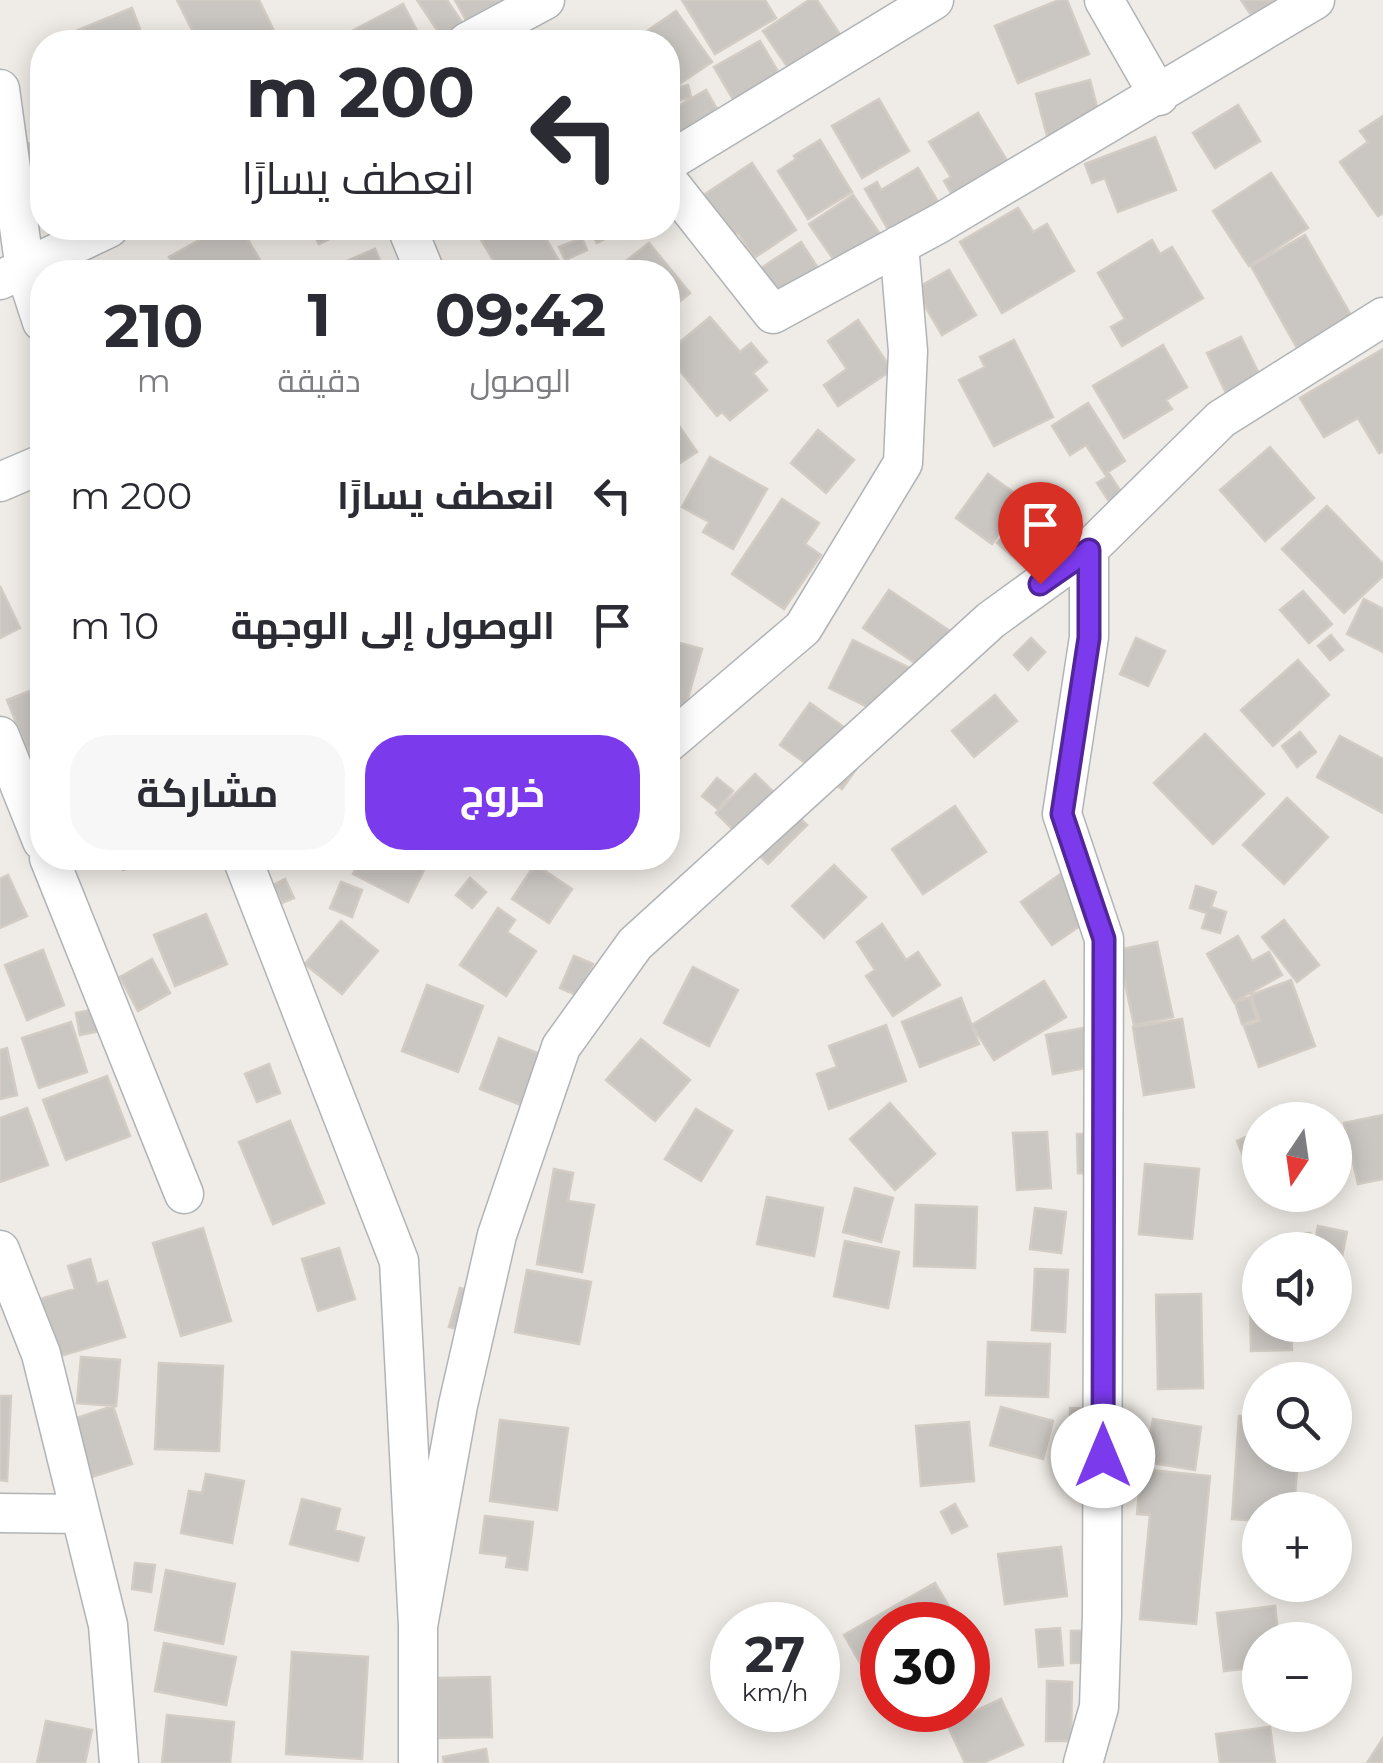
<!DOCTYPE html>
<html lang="ar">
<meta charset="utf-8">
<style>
:root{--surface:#fff;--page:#f7f7f7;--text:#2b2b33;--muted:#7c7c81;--accent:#7c3aed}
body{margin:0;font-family:Montserrat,Cairo,sans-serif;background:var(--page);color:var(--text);direction:rtl;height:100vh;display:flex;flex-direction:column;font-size:38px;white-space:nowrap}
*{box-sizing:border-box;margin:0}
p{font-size:32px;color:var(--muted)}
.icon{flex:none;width:55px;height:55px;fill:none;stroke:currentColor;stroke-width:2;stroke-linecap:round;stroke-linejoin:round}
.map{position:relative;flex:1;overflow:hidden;direction:ltr}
.drawer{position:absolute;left:30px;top:260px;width:650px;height:610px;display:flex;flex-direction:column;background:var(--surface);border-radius:40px;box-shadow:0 5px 25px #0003;direction:rtl}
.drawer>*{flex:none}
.top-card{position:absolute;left:30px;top:30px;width:650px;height:210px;border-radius:40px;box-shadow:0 5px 25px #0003;direction:rtl;background:#fff;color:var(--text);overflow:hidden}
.needle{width:65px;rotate:193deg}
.controls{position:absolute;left:1242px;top:1102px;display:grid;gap:20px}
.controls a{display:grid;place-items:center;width:110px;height:110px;border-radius:50%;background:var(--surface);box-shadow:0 5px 25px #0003;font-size:50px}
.speed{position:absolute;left:710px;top:1602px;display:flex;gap:20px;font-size:50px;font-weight:700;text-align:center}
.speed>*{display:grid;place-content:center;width:130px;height:130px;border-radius:50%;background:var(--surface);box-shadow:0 5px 25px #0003;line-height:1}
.speed small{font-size:25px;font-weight:400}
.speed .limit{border:15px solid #d22;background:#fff;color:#111}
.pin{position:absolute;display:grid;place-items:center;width:85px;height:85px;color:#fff;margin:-102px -42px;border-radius:50% 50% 50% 0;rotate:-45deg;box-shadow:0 0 10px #0007}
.pin .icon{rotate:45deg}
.me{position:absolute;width:110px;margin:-55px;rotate:0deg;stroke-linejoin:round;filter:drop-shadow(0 0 8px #0008)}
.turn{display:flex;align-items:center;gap:35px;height:210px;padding:0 40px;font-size:45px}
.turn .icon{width:130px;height:130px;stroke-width:2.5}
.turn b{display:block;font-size:70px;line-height:85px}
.eta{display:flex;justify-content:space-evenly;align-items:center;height:170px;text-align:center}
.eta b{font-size:60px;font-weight:700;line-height:70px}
.button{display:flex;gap:20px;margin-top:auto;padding:20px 40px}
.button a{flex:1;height:115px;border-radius:40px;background:var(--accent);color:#fff;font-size:40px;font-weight:700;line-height:115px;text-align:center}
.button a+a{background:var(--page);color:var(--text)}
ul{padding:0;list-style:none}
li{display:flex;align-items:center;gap:30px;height:130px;padding:0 40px}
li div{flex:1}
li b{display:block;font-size:38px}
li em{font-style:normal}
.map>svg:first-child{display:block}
.building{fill:#cac6c2;stroke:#d3ccc4;stroke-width:2.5}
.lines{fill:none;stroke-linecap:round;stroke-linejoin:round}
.minor-casing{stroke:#b1b4b7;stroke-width:41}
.minor{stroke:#fff;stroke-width:38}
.route-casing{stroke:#51269a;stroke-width:25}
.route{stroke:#7c3aed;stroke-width:18}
</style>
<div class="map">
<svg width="1383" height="1763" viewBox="0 0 1383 1763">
<rect width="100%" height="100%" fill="#efebe6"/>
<path class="building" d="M177 0H259L274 31 250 42H177L194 34Z
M417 0H447L475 42H445Z
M455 0H540L478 42Z
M682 0H765L776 18 715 54Z
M809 0H817L855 57 804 91 763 31Z
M1059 0H1067L1089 54 1018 83 995 26Z
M1241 0H1290L1256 22Z
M403 4 423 42H339L337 39Z
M132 8 145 42H75L71 33Z
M676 11 712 62 668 92V42H631Z
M760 41 793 97 747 123 714 67Z
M1090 80 1101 122 1047 136 1036 94Z
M688 85 691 97 671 103 668 90Z
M706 90 732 135 682 164 668 140V112Z
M879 99 909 151 862 178 832 126Z
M1238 105 1260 141 1215 168 1193 133Z
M978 113 1017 177 961 210 944 181 951 177 929 142Z
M1383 116V213L1378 216 1340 162 1368 142 1360 131Z
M1155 137 1176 190 1118 212 1105 178 1092 183 1085 164Z
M820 140 852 192 808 219 778 171 796 159 794 156Z
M42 141V172L30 174 24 144Z
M752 163 796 230 754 258 738 233 727 240 699 198Z
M918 168 948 219 898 247 865 189 877 182 881 190Z
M1271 173 1308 228 1249 266 1213 211Z
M853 195 891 250 847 279 809 224Z
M1018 208 1033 232 1047 224 1074 271 1002 313 960 242Z
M221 228H241L267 272H178L169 257Z
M310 228H352L319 244Z
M482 228H540L559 261 538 272H500L476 231Z
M589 228H624L597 243Z
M1305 235 1352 317 1297 348 1251 266Z
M582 238 587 250 565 260 559 247Z
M1152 240 1160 254 1172 247 1203 298 1122 346 1111 327 1125 319 1098 273Z
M801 242 835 294 789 324 755 272Z
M649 243 690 293 668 311V272H612Z
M375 249 385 272H330L328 269Z
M949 270 976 315 942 335 915 289Z
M710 317 740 352 751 343 767 362 753 373 767 390 730 420 722 412 717 416 668 356V352Z
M858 320 892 370 838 406 824 385 847 369 828 341Z
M1241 337 1261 378 1227 395 1207 353Z
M1014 340 1053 417 994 446 959 380 985 367 980 357Z
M1163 345 1187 387 1166 400 1172 409 1124 438 1093 386Z
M1383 349V451L1379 453 1358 418 1324 437 1300 398Z
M1088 403 1125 461 1108 472 1127 501 1114 509 1097 483 1107 477 1086 445 1070 455 1052 426Z
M675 420 697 452 668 471V425Z
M818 430 854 460 826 493 791 463Z
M1270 447 1314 498 1265 541 1220 490Z
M710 457 767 489 733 549 703 532 709 522 682 507Z
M988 474 1023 499 992 544 956 518Z
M782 499 819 523 805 544 821 555 784 609 732 574Z
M1031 505 1064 533 1030 572 997 543Z
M1327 506 1383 564V576L1344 613 1282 549Z
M0 586 20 628 0 638Z
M889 590 950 631 924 669 863 628Z
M1303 591 1332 624 1309 643 1280 610Z
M1364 599 1383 609V652L1347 634Z
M1331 635 1343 650 1330 660 1318 646Z
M1031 638 1045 652 1028 670 1014 655Z
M1136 638 1165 651 1148 686 1120 674Z
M668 640 702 649 685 708 668 704Z
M853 640 926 676 902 724 829 688Z
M1298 660 1329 695 1273 746 1241 710Z
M42 686V786L7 700Z
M995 695 1017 721 974 757 952 731Z
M810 703 872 747 842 789 780 745Z
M1300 732 1316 752 1297 767 1282 746Z
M1205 734 1264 794 1213 844 1154 783Z
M1340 736 1383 759V813L1317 777Z
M755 774 807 825 768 864 716 813Z
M717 778 733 791 718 809 702 796Z
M1287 798 1328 837 1284 884 1243 845Z
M955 806 986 852 923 894 892 849Z
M119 858H165L123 870Z
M361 858H430L408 902 353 874Z
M535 864 572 889 549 923 512 899Z
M834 865 866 897 824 938 792 906Z
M1062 873 1093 917 1052 945 1021 902Z
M8 875 27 916 0 928V879Z
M470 878 486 892 472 908 456 895Z
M285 879 294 898 282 903 273 885Z
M341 882 362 890 352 917 330 908Z
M1196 886 1216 892 1211 907 1226 912 1220 933 1202 928 1207 913 1190 908Z
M498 908 515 920 507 932 536 951 506 996 460 965Z
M206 914 227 964 175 986 154 935Z
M1284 920 1319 965 1297 982 1262 937Z
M341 921 378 951 342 994 305 964Z
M882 924 906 960 918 952 940 985 893 1016 866 976 875 970 857 942Z
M1238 936 1252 961 1269 952 1282 975 1234 1002 1207 954Z
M1157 942 1173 1017 1134 1025 1118 950Z
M43 950 64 1005 27 1020 5 965Z
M574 956 593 964 579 996 560 988Z
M152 959 170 993 138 1011 120 977Z
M693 967 738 990 709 1046 664 1023Z
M1291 980 1315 1046 1259 1067 1244 1026 1260 1021 1251 995Z
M1044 981 1066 1017 994 1060 972 1025Z
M427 985 483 1006 458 1072 402 1051Z
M1250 997 1257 1019 1242 1024 1235 1002Z
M961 998 979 1044 920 1067 902 1022Z
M101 1008 105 1030 80 1035 76 1013Z
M1182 1019 1194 1087 1144 1095 1133 1027Z
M71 1022 87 1072 39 1088 22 1038Z
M886 1025 906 1081 829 1109 817 1074 837 1067 829 1046Z
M1094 1026 1102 1065 1053 1074 1046 1035Z
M499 1038 540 1054 521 1105 480 1089Z
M641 1039 690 1080 655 1121 606 1080Z
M7 1048 17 1095 0 1099V1050Z
M269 1064 280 1093 257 1102 245 1074Z
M107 1076 130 1136 66 1160 43 1100Z
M890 1103 935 1154 895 1190 850 1139Z
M27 1108 48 1165 0 1182V1118Z
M696 1109 732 1131 701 1181 665 1159Z
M1383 1115V1179L1358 1184 1344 1123Z
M290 1121 324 1203 273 1224 239 1142Z
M1260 1131V1171L1251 1175 1237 1141Z
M1047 1132 1051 1188 1017 1190 1013 1133Z
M1077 1134H1108V1174L1078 1173Z
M1145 1164 1199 1169 1192 1239 1139 1234Z
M554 1169 573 1173 568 1201 594 1205 582 1272 537 1264Z
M855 1188 893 1198 881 1242 843 1232Z
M767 1197 823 1208 814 1256 757 1244Z
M916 1205 977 1207 975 1268 914 1266Z
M1035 1208 1066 1212 1061 1253 1030 1249Z
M1318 1226 1347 1232 1338 1276H1335V1250H1313Z
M203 1228 231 1321 181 1336 153 1243Z
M1310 1233V1250H1288L1287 1234Z
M845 1241 899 1252 888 1308 834 1296Z
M339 1248 355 1299 318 1311 302 1259Z
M90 1259 97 1284 107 1281 125 1337 50 1359 33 1301 75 1289 68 1266Z
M1035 1269 1068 1270 1065 1332 1032 1330Z
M527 1270 591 1282 579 1344 515 1332Z
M460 1288 482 1294 470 1333 449 1327Z
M1201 1294 1203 1388 1158 1389 1156 1295Z
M1250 1298H1260V1325H1291L1292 1350 1251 1351Z
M988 1342 1050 1344 1048 1397 986 1395Z
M81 1357 120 1360 116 1406 77 1403Z
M159 1363 223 1366 219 1451 155 1449Z
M0 1396H11L7 1481 0 1480Z
M113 1406 132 1464 83 1480 64 1422Z
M1001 1407 1053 1421 1043 1459 990 1445Z
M1070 1408 1097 1409V1436H1070Z
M1239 1416 1260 1417V1455H1298L1294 1510H1260V1521L1232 1519Z
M1153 1419 1201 1427 1195 1470 1146 1462Z
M500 1420 568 1428 557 1510 490 1501Z
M969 1422 974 1481 921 1486 916 1426Z
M1141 1469 1210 1476 1196 1624 1140 1619 1150 1515 1137 1514Z
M206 1474 244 1481 232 1543 181 1533 189 1491 202 1493Z
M302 1499 340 1509 335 1530 364 1538 358 1561 290 1544Z
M955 1504 967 1526 952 1533 941 1512Z
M485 1516 533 1522 527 1570 506 1567 508 1556 480 1553Z
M1061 1547 1067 1596 1005 1604 998 1554Z
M135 1563 155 1565 151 1592 132 1589Z
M166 1570 235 1584 223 1644 155 1630Z
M935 1583 960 1625H882V1701L844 1635Z
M1275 1606 1279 1640H1260V1667L1224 1671 1217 1613Z
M1060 1628 1063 1665 1039 1667 1036 1630Z
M1110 1630V1662L1071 1663V1631Z
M968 1638 981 1661 968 1669Z
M164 1643 236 1657 226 1705 155 1691Z
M292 1652 368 1657 362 1759 286 1754Z
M490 1677 492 1737 439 1738 438 1678Z
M1047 1681 1072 1682 1071 1741H1046Z
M1001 1699 1023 1745 983 1763H965L947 1724Z
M167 1715 234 1722 230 1763H162Z
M46 1721 92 1730 85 1763H37Z
M1270 1727 1275 1763H1220L1216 1734Z
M1383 1738V1763H1367Z
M486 1749 488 1763H444L443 1757Z"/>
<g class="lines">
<g class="minor-casing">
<path id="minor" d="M1104 0 1159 96
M467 42 545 0
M0 89 25 270 42 322
M668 162 934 0
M668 181 773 314 940 223 1315 0
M407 228 425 272
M0 280 109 228
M0 482 42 464
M0 736 42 841
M668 743 803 628 903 463 908 351 899 245
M49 858 184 1194
M242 858 399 1261 418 1626V1763
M0 1250 41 1354 108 1625 119 1763
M0 1513 80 1514
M418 1626 458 1405 497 1235 561 1047 635 944 991 620 1089 549
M1083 1763 1099 1707 1102 1615 1104 939 1062 814 1089 637V549L1221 419 1383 317"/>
</g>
<use href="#minor" class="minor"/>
</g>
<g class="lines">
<g class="route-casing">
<path id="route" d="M1040 584 1089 550V638L1062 814 1104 939 1103 1456"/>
</g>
<use href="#route" class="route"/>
</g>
</svg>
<div class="controls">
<a><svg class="needle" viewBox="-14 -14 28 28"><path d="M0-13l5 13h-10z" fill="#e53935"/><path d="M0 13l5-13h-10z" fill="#7c7c81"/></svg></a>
<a><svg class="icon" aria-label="sound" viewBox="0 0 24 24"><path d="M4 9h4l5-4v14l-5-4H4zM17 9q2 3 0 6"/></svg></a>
<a><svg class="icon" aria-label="search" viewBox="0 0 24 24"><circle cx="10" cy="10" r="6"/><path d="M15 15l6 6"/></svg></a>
<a>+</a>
<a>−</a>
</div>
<div class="speed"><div>27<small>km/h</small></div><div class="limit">30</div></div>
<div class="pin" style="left:1040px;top:584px;background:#d93025"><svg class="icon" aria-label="arrive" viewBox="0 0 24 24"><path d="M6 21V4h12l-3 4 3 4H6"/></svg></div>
<svg class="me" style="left:1103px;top:1456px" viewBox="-20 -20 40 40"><circle r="19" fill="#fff"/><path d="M0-13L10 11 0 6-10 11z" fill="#7c3aed"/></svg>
<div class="top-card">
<div class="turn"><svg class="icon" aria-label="left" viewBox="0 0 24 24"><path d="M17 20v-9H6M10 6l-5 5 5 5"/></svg><div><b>200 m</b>انعطف يسارًا</div></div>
</div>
<section class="drawer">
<div class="eta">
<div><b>09:42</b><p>الوصول</p></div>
<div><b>1</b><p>دقيقة</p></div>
<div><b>210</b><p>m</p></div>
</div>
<ul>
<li><svg class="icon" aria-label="left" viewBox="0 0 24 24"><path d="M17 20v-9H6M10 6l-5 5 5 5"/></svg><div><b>انعطف يسارًا</b></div><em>200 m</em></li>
<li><svg class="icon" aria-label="arrive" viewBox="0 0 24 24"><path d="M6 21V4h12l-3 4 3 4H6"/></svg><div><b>الوصول إلى الوجهة</b></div><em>10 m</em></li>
</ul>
<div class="button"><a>خروج</a><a>مشاركة</a></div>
</section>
</div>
